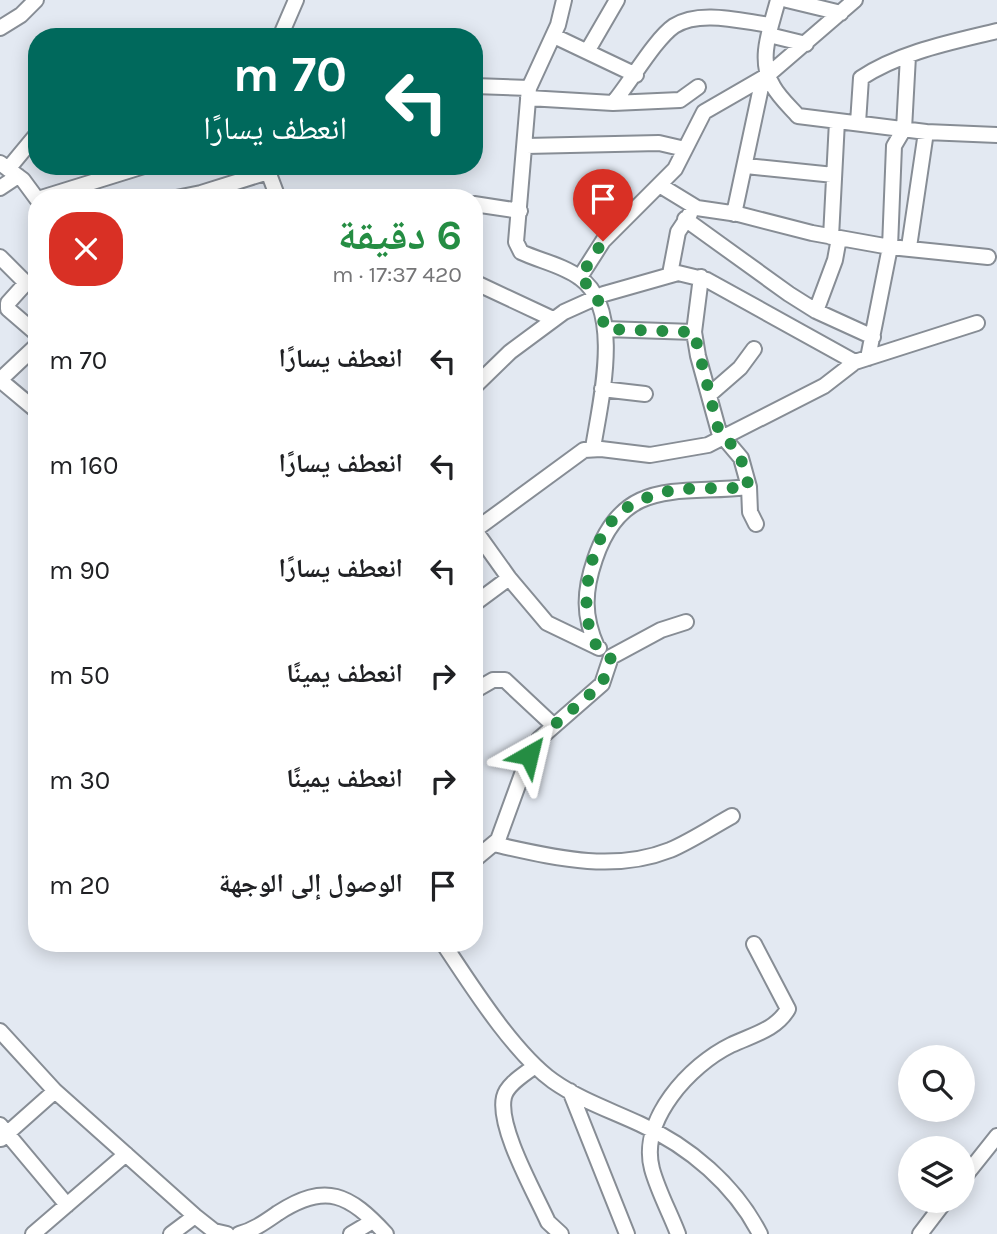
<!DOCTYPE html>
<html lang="ar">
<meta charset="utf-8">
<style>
:root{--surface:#fff;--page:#f2f2f2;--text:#202124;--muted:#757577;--accent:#258d43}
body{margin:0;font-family:Karla,"Noto Naskh Arabic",sans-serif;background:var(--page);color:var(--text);direction:rtl;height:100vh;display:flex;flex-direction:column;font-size:26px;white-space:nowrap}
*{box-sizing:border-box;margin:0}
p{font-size:23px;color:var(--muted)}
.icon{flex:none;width:38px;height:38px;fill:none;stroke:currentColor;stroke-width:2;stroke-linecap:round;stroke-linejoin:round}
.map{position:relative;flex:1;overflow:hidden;direction:ltr}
.details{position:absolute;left:28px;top:189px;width:455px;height:763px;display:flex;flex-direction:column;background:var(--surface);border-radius:28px;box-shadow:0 4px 18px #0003;direction:rtl}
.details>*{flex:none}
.banner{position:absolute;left:28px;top:28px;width:455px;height:147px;border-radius:28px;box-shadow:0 4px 18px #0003;direction:rtl;background:#00695c;color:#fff;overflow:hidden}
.controls{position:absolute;left:898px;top:1045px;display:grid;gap:14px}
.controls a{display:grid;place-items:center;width:77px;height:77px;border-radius:50%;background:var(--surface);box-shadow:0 4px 18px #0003;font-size:35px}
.pin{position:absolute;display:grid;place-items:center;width:60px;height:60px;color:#fff;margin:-72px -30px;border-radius:50% 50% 50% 0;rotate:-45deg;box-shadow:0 0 7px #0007}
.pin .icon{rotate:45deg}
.me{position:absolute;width:77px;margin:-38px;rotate:37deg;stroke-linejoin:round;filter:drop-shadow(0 0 5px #0008)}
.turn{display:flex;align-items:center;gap:24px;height:147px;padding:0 21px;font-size:32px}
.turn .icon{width:91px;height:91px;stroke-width:2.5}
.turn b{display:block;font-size:49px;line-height:60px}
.round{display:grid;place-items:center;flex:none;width:74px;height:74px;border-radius:28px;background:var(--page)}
.summary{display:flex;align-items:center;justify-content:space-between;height:119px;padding:0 21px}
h1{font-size:42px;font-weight:700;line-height:52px;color:var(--accent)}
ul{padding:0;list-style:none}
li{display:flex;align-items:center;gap:21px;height:105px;padding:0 21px}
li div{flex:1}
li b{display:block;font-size:26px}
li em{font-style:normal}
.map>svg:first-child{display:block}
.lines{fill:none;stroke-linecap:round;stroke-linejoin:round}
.minor-casing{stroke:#878d95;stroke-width:18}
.minor{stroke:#fff;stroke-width:14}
.route{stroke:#258d43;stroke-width:12;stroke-dasharray:0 21.6}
</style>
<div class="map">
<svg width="997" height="1234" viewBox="0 0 997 1234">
<rect width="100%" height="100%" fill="#e3e9f2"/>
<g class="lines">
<g class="minor-casing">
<path id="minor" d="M564 0 558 25 529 88 516 242 521 252C540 261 563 265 580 278 624 309 600 403 593 448
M778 0C771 27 757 60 773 86 779 97 790 107 798 116L926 132 997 135
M787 0 841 13
M0 28 21 15 36 0
M769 35 806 44
M554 36 636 75
M280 37 296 0
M588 50 617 0
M474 86 529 88
M528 98 613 103 680 100 698 87
M613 103C630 83 655 39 674 26 700 9 744 22 771 25
M858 123 861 78C900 52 952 42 997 31
M526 146 659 143 685 149
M0 163 23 180 37 199
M266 166 278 198
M746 166 834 175
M8 169 37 134
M661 186 697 208 738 214 812 233 890 247 988 257
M0 188 18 176
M41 198 144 166
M176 198 201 193 268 172
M474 204 520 211
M734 214 763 78
M685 219 789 294 816 311 873 337
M831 237 837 121
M909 247 926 132
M0 257 26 283 8 303V309L37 334
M670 274 678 232 690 214
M580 277 603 241 675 169 704 112 768 75 855 0
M701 277 694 332 698 356 719 432 741 458 749 487 750 512 756 524
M474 282 553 319
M816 311 835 260 839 238
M605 329 694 332
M868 358 890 247 894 146 904 129 908 56
M0 380 37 345
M0 380 37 411
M474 387 510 352 564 312 604 294 678 273 707 280 855 362
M602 389 645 394
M709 395 740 368 754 349
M474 529 509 578 547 623 599 648
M475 530 584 450 601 449 650 455 708 445 824 386 855 362 977 323
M474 604 509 578
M597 647C583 616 584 591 595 559 623 476 678 495 749 487
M474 691 493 680H505L553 725
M493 844C552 857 612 873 670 850 691 841 712 827 732 816
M474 860 498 840 529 755 539 739 602 684 611 657 661 630 686 622
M443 943C471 985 513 1052 553 1081 580 1100 610 1110 640 1124 689 1146 735 1185 760 1234
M0 1031 55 1091 195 1216 214 1231 227 1234
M535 1066C525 1074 507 1084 504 1097 497 1127 535 1193 548 1222L561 1234
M570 1091 627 1234
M0 1125 67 1205
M1 1139 55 1091
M962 1180 997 1136
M33 1234 126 1154
M171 1234 195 1216
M239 1234C254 1230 265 1222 278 1213 326 1182 349 1194 386 1234
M351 1234 373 1221
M678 1234C670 1213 658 1191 652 1169 639 1120 690 1065 731 1045 752 1035 776 1030 788 1009L754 944
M920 1234 946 1200"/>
</g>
<use href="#minor" class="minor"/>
</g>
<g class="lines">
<path class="route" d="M529 755 539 738 602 684 611 657C606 652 598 649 595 643 578 611 588 548 612 521 622 508 642 498 658 494 684 485 720 490 749 487L739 452 719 432 694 332 605 329 597 296 580 277 603 241"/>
</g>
</svg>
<div class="controls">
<a><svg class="icon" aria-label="search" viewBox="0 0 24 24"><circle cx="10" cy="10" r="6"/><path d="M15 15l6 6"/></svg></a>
<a><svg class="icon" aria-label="layers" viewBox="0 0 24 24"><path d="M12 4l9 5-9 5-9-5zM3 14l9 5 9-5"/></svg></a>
</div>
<div class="pin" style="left:603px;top:241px;background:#d93025"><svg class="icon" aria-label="arrive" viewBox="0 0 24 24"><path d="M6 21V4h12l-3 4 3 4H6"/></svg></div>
<svg class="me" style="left:529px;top:755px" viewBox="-20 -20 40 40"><path d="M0-17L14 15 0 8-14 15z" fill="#258d43" stroke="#fff" stroke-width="4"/></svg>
<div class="banner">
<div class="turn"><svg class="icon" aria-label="left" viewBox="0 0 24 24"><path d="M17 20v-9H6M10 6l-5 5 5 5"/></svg><div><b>70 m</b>انعطف يسارًا</div></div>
</div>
<section class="details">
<div class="summary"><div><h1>6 دقيقة</h1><p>420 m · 17:37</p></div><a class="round" style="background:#d93025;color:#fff"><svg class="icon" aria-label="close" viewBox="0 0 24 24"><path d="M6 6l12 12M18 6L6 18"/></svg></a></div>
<ul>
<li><svg class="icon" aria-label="left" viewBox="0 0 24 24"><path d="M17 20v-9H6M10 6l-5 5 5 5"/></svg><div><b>انعطف يسارًا</b></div><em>70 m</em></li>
<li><svg class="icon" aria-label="left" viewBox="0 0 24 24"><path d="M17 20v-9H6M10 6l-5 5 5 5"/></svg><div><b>انعطف يسارًا</b></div><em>160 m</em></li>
<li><svg class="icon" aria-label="left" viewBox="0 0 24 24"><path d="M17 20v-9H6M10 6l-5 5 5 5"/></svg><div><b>انعطف يسارًا</b></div><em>90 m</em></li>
<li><svg class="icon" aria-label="right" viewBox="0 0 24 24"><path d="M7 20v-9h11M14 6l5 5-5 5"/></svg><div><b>انعطف يمينًا</b></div><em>50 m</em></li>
<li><svg class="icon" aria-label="right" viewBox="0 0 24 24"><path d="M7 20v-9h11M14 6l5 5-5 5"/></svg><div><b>انعطف يمينًا</b></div><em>30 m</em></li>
<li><svg class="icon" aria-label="arrive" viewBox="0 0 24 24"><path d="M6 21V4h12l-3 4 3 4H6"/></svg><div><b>الوصول إلى الوجهة</b></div><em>20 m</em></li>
</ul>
</section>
</div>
